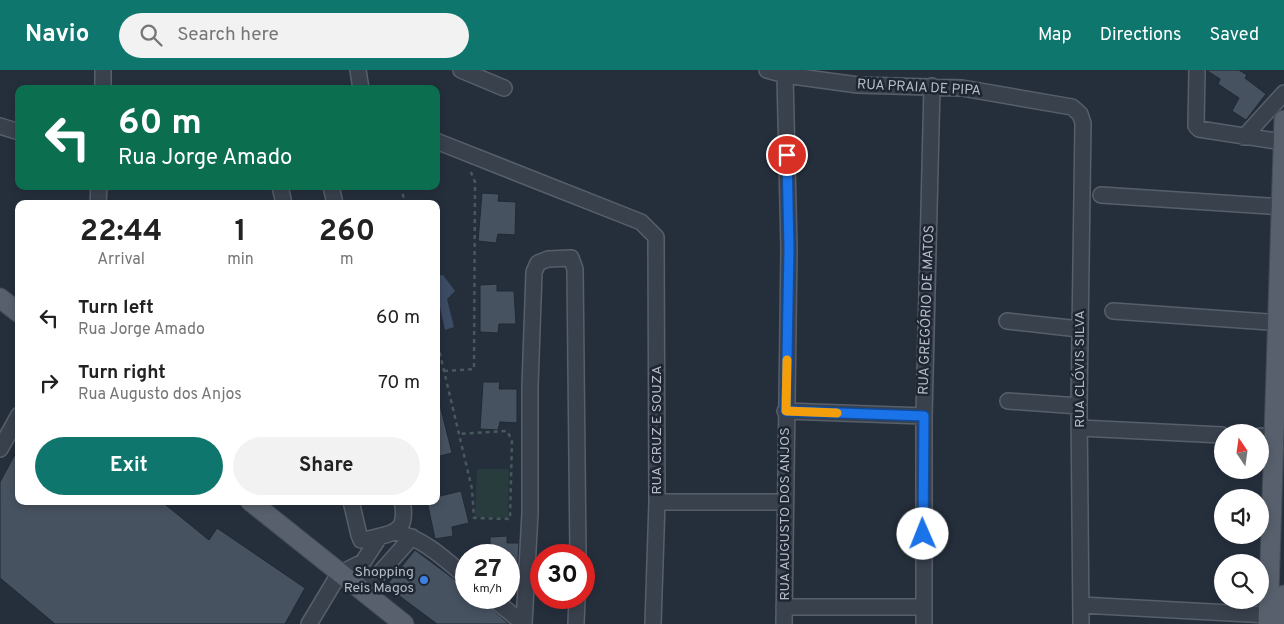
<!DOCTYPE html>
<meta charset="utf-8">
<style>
:root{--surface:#fff;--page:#f2f2f2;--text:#222;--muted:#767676;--accent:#0f766e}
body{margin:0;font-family:Overpass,sans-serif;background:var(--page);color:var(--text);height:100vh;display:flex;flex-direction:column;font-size:19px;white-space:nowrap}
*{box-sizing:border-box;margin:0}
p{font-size:16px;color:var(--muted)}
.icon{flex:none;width:28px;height:28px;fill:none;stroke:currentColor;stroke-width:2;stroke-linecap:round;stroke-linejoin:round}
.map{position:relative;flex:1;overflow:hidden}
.panel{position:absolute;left:15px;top:130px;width:425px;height:305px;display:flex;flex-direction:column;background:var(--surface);border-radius:10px;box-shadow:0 2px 8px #0003}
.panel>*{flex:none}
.banner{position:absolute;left:15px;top:15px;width:425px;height:105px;border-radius:10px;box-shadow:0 2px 8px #0003;background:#0b6e4f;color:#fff;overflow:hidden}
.needle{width:32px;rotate:347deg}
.tools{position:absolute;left:1214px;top:354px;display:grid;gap:10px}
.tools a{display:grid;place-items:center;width:55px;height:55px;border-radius:50%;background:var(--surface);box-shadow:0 2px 8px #0003;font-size:25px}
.speed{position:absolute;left:455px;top:474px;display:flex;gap:10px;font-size:25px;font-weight:700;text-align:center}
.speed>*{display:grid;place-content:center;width:65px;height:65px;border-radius:50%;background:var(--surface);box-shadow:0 2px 8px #0003;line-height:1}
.speed small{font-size:12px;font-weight:400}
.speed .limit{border:8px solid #d22;background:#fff;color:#111}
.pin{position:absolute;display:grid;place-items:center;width:42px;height:42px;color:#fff;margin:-21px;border:2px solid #fff;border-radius:50%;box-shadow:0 1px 5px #0007}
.me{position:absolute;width:55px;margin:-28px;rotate:359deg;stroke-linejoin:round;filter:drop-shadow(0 0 4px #0008)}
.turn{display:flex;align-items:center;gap:18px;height:105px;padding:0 20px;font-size:22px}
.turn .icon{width:65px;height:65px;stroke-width:2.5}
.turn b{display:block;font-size:35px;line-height:42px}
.eta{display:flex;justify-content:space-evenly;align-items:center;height:85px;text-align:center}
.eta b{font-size:30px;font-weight:700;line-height:35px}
.button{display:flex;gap:10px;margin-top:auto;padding:10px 20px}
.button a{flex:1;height:58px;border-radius:30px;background:var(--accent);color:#fff;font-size:20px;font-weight:700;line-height:58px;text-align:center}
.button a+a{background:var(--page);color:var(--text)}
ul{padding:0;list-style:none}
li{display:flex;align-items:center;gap:15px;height:65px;padding:0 20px}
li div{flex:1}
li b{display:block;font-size:19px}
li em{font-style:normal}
header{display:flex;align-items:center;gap:30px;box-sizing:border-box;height:70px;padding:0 25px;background:var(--accent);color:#fff}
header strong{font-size:24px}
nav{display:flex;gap:28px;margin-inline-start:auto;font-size:18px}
.search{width:350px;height:45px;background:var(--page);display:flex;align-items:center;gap:12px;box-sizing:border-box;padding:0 18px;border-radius:28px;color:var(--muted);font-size:19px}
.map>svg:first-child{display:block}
.green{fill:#283c3e}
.water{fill:#3c4c64}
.building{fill:#475260;stroke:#202834}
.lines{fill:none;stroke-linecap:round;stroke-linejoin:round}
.minor-casing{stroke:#575f6b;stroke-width:18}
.major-casing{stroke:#424a56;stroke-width:21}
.path{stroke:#47595c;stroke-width:2.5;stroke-dasharray:4 4;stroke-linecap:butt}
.minor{stroke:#39414d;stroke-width:15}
.major{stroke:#57606c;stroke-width:19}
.route-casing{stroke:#114b97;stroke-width:12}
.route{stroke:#1a73e8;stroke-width:9}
.slow{stroke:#f59e0b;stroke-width:9}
.shop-dot{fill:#3f7fe0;stroke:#1e2632;stroke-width:2}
.labels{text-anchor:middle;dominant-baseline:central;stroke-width:5;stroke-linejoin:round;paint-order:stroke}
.street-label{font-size:14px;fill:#b5bcc8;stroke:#1e2632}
.poi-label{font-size:14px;fill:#b5bcc8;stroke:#1e2632;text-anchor:end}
</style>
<header>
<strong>Navio</strong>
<div class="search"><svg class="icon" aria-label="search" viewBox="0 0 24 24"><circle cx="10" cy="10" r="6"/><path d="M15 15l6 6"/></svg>Search here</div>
<nav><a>Map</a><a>Directions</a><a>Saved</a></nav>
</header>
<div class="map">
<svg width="1284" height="554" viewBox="0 0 1284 554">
<rect width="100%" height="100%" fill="#252f3c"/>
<path class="green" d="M477 399H509L508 448 475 447Z"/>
<path class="water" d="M443 205 455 221 447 229 454 257 445 260 436 218V206Z"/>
<path class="building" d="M1206 0H1239L1247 5 1245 8 1266 24 1246 50 1232 41 1239 28 1218 14 1220 9Z
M482 123 499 124 498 131 516 132 515 165 498 164 496 173 478 171Z
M497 214V221H514L516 254H499L498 263 480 262V215Z
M483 312H500L499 319H517V353L500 352 498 360 480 359Z
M436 335H440L452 383 436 387Z
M19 377V431H161L209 470 217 458 305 518 285 554H55L0 508V412Z
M461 421 469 453 452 457 453 466 435 469 427 431H436V427Z
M507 466V473H519L517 506H509V485H490V467Z
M415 480 466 518V528H479L509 554H437L386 516Z"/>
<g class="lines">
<g class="minor-casing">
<path id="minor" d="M358 0 361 19
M461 0 504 18
M767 0 785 5 858 15 962 18 1072 37 1080 44 1083 53 1079 336 1081 554
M1197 0 1196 56 1199 59 1283 72
M103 19V0
M0 56 19 62
M1244 67 1284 23
M436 71 641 152 656 167 657 432 653 554
M280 116 284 134
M331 116 335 134
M1101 125 1284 137
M98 134 99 116
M1113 241 1284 253
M1007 251 1079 259
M1008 331 1079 336
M785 341 924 346
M1080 358 1222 365
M1260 366 1284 368
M0 379 19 345
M351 431 359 465 361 470H365C391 463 409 465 402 431
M657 432H785
M395 462C423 468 445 489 466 507
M363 522 412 467
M492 528 524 554
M1081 535 1268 545
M784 537H924
M309 554 339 504 363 492 380 466
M524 554 530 443V316L534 202 538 193 548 189 571 188 575 199 578 485
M576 554 577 528
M784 554 789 179 785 5
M924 554V346L932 16"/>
</g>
<g class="major-casing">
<path id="major" d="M0 228 19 243
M250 431 404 554
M1268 554 1284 50
M1282 554 1284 525"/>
</g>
<path class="path" d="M401 116 405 134
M436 267 472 419 474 448 510 449 512 370 507 361 459 364
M444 301 474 299 475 112 470 100"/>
<use href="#minor" class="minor"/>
<use href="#major" class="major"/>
</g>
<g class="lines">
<g class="route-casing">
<path id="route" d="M787 85 789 179 786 341 924 346 923 464"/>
</g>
<use href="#route" class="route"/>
<path class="slow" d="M787 290 786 341 837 343"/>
</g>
<circle class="shop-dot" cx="424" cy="510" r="5"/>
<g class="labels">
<g class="street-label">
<text transform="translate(919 18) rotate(3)">RUA PRAIA DE PIPA</text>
<text transform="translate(927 240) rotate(-88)">RUA GREGÓRIO DE MATOS</text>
<text transform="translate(1080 299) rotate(-90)">RUA CLÓVIS SILVA</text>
<text transform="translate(657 360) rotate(-90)">RUA CRUZ E SOUZA</text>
<text transform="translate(785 444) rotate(-90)">RUA AUGUSTO DOS ANJOS</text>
</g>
<g class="poi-label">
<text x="414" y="502">Shopping<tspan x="414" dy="16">Reis Magos</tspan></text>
</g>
</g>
</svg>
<div class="tools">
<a><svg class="needle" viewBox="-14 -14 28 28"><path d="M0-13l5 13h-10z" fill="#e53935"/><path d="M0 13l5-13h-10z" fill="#767676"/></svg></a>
<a><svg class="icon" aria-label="sound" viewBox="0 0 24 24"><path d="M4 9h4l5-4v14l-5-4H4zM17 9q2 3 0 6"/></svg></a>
<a><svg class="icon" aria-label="search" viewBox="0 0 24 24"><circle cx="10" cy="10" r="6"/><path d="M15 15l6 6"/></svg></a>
</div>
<div class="speed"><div>27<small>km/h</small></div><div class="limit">30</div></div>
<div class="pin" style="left:787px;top:85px;background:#d93025"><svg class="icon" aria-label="arrive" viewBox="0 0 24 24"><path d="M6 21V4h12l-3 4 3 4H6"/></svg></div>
<svg class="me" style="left:923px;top:464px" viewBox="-20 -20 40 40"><circle r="19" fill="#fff"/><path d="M0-13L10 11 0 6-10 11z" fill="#1a73e8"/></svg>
<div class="banner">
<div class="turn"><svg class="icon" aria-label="left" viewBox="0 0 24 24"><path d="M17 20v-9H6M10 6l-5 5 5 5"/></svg><div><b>60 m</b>Rua Jorge Amado</div></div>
</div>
<section class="panel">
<div class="eta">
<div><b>22:44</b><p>Arrival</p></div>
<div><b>1</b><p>min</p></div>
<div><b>260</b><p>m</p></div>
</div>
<ul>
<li><svg class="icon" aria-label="left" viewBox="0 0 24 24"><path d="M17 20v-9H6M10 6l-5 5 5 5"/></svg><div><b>Turn left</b><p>Rua Jorge Amado</p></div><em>60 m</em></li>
<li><svg class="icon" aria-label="right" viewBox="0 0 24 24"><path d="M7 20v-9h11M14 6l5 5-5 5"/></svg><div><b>Turn right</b><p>Rua Augusto dos Anjos</p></div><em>70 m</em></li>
</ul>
<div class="button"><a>Exit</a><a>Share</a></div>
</section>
</div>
